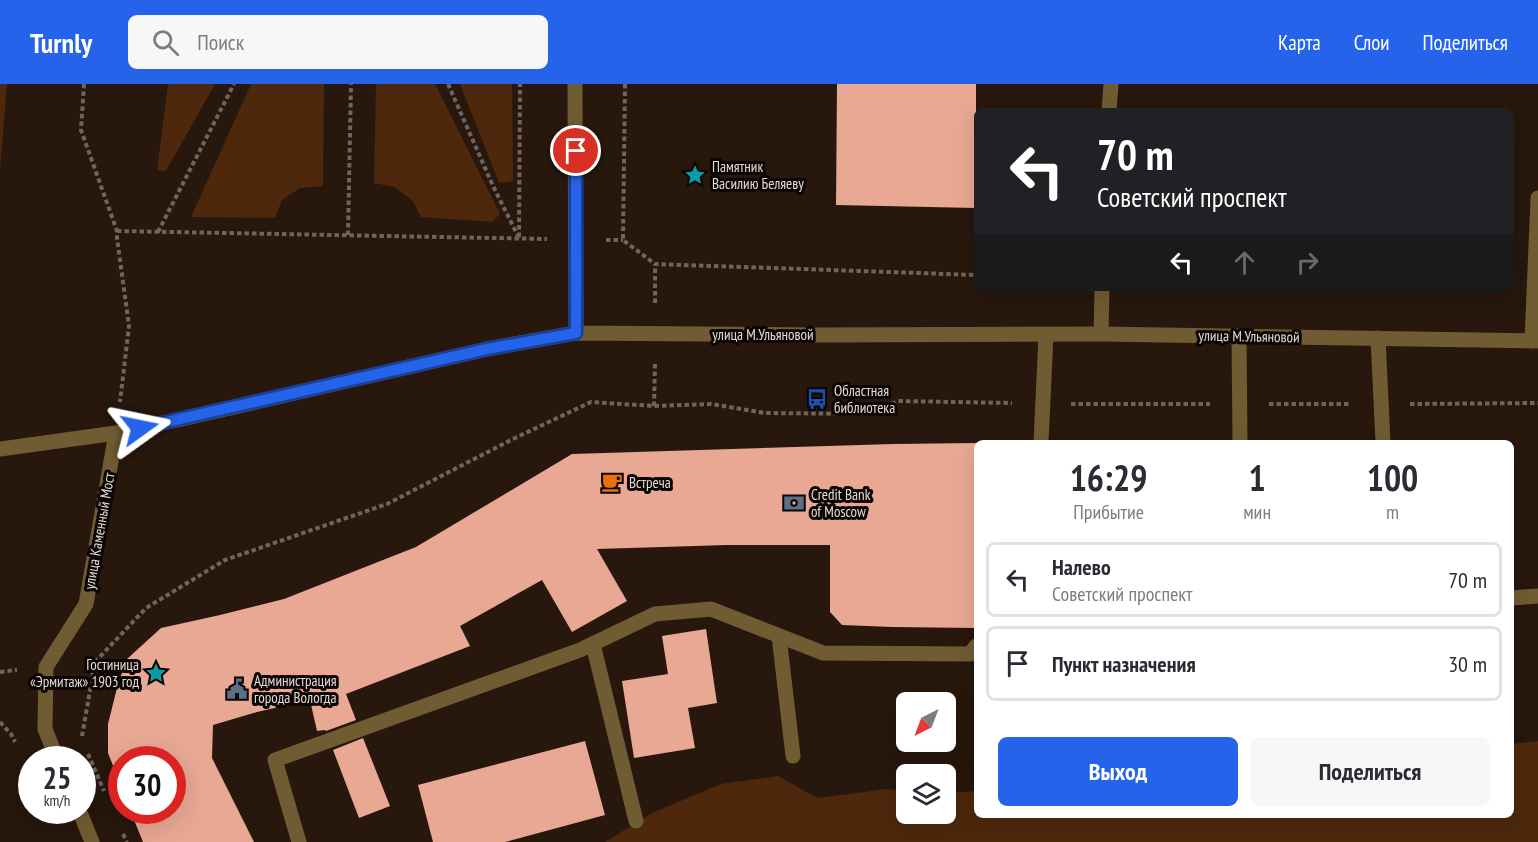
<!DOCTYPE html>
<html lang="ru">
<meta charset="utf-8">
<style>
:root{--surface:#fff;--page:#f7f7f7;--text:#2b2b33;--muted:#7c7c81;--line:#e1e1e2;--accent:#2563eb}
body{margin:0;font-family:"PT Sans Narrow",sans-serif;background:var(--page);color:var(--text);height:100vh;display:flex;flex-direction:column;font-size:22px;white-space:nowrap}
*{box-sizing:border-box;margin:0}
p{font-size:20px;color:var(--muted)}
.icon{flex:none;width:33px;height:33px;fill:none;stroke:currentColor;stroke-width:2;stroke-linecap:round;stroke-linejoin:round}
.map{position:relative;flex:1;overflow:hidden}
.sheet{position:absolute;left:974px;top:356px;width:540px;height:378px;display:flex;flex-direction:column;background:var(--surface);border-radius:9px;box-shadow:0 6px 24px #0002}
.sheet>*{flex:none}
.hud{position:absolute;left:974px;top:24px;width:540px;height:183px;border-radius:9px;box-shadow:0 6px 24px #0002;background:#202124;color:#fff;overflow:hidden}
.needle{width:39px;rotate:222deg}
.buttons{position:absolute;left:896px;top:608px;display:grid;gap:12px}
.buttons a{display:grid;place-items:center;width:60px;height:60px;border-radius:9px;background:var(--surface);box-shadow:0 6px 24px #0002;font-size:30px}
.speed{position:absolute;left:18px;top:662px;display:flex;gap:12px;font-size:30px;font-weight:700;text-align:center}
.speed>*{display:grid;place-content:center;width:78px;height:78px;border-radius:50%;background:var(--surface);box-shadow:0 6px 24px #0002;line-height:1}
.speed small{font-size:15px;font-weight:400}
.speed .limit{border:9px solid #d22;background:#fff;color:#111}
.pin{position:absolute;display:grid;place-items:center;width:51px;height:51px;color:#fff;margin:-26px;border:3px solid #fff;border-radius:50%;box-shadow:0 2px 6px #0007}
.me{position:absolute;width:66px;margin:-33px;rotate:78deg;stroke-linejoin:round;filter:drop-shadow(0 0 4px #0008)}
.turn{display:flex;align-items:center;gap:21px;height:126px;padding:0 24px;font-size:27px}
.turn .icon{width:78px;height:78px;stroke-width:2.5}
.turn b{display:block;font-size:42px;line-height:51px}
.lanes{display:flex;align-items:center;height:57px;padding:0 24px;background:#0003;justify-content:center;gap:30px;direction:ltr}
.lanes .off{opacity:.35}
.eta{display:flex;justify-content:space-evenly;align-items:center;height:102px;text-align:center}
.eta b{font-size:36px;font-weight:800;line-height:42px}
.cta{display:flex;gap:12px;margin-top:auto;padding:12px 24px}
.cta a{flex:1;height:69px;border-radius:9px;background:var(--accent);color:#fff;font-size:24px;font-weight:800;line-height:69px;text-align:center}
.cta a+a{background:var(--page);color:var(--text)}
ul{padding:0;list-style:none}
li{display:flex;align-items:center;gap:18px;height:75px;margin:0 12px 9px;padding:0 12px;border:3px solid var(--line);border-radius:9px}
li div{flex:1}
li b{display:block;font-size:22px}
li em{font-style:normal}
header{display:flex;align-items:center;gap:36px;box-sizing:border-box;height:84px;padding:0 30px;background:var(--accent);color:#fff}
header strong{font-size:28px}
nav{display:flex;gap:33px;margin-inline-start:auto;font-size:21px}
.search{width:420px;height:54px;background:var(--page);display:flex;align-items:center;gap:15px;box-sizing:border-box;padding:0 21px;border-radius:9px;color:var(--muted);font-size:22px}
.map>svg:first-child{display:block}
.green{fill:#4d280c}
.building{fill:#e8a893}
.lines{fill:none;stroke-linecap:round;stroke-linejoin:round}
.path{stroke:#72645b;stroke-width:4;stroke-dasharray:4.5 3;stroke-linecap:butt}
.lane{stroke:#705c33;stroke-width:15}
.street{stroke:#705c33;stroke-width:15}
.route-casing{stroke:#184099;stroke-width:15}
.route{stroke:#2563eb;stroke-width:10}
.labels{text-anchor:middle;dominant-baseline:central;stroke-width:6;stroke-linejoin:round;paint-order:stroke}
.poi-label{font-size:15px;fill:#e5dad3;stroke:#0b0503;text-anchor:start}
.street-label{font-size:15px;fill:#e5dad3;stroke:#0b0503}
</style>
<header>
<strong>Turnly</strong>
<div class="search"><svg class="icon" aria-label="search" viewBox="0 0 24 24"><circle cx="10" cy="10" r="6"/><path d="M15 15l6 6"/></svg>Поиск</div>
<nav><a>Карта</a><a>Слои</a><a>Поделиться</a></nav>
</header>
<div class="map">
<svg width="1538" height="758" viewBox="0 0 1538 758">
<rect width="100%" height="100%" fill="#27170d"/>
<path class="green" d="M0 0H7L0 86Z
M168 0H215L166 87 157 86Z
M251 0H324L323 102 300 104 282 116 275 134 191 133Z
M376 0H435L500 130 492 138 421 133 412 116 394 103 374 99Z
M460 0H512L513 97 499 99Z
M1538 657V758H605L652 729 721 700 778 692 817 714 887 705 906 707V729H945V709L976 707V730H1510L1511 660Z"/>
<path class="building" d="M837 0H976V124L836 121Z
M976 359V544L892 543 842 541 830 528V461H727L597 465 627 517 572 548 542 496 460 542 470 562 346 610 356 636 326 647 325 646 317 647 310 616 257 628 213 641 212 674 254 758H143L130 726H172V675H122V704L108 669V640L118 600 127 575 161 544 220 531 284 515 416 463 572 370 893 360Z
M706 545 717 619 688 624 695 664 634 674 622 597 668 590 662 552Z
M363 654 390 722 359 734 333 666Z
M585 657 605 731 505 758H433L418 701Z"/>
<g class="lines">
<path class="path" d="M84 0 81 46 117 147V154L129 242 120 318
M448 0 493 102 519 154
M625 0 623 156 655 180 976 191
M117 147 547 155
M158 148 234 0
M348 151 351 0
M519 153 520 0
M606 156H623
M655 219V180
M1071 320H1210
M1269 320H1351
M1410 320 1538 319
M654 322 655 278
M0 588 17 586
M0 638 11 650 15 658
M82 652 95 578 146 524 225 476 387 420 513 355 591 318 654 322 711 320 765 329 869 330 898 317 1012 319
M88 670 104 707
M123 750 127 758"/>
<path class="lane" d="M1109 27 1111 0
M1101 250 1102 204
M1239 252 1240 358
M1378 254 1383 358
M1532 257 1538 114
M1041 358 1046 251
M1510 514 1538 512
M779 552 793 672
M593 560 636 737
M299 758 275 676 580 566 655 530 711 525 823 569 970 570 976 562"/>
<path class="street" d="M575 0 576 249
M0 365 116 349 186 334 487 265 576 249 818 251 1101 250 1538 257
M57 675 45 645 46 583 86 520 116 349
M79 726 92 758"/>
</g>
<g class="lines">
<g class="route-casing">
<path id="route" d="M140 344 487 265 576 249V67"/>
</g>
<use href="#route" class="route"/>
</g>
<defs>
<g id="sight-bare" transform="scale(1.62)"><path d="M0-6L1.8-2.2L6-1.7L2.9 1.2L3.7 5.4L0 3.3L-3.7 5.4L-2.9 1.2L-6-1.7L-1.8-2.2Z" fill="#0f9aa8" stroke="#0b0503" stroke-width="2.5" paint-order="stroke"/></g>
<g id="bus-bare" transform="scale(1.62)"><path d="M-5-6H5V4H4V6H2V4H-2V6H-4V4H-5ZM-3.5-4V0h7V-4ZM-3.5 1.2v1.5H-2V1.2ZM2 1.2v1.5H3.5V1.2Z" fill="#1a4fb4" stroke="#0b0503" stroke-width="2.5" paint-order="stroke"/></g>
<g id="cafe-bare" transform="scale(1.62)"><path d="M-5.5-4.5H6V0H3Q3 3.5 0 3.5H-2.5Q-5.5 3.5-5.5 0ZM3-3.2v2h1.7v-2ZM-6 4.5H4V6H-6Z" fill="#e8710a" stroke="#0b0503" stroke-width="2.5" paint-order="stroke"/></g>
<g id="bank-bare" transform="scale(1.62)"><path d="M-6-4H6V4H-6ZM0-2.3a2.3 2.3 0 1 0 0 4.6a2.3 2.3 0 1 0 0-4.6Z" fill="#5c6f8a" stroke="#0b0503" stroke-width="2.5" paint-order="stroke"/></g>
<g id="civic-bare" transform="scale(1.62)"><path d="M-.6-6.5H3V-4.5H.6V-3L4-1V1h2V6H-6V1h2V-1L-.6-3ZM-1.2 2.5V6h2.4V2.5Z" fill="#5c6f8a" stroke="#0b0503" stroke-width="2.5" paint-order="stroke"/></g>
</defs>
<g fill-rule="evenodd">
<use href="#sight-bare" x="695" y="91"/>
<use href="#bus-bare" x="817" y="315"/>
<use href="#cafe-bare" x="612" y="398"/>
<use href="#bank-bare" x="794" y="419"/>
<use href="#sight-bare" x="156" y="589"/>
<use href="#civic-bare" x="237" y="605"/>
</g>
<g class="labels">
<g class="poi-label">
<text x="712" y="82">Памятник<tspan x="712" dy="17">Василию Беляеву</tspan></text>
<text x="834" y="306">Областная<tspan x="834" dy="17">библиотека</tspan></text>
<text x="629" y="398">Встреча</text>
<text x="811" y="410">Credit Bank<tspan x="811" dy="17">of Moscow</tspan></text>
<text x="139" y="580" text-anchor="end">Гостиница<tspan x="139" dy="17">«Эрмитаж» 1903 год</tspan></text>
<text x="254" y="596">Администрация<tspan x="254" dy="17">города Вологда</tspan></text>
</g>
<g class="street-label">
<text x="763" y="250">улица М.Ульяновой</text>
<text transform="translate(1249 252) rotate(1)">улица М.Ульяновой</text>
<text transform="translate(99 447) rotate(-80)">улица Каменный Мост</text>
</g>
</g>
</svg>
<div class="buttons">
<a><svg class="needle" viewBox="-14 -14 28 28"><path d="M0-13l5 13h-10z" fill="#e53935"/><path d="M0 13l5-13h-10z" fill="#7c7c81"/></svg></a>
<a><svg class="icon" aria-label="layers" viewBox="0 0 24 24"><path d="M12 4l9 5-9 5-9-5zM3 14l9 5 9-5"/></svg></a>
</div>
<div class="speed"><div>25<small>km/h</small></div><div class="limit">30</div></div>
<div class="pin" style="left:576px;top:67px;background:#d93025"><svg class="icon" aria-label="arrive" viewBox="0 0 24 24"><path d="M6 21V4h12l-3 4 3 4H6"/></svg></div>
<svg class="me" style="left:140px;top:344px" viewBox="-20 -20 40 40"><path d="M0-17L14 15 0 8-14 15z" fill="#2563eb" stroke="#fff" stroke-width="4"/></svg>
<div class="hud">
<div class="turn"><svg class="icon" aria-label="left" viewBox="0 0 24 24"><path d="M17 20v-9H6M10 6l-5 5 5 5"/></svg><div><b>70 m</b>Советский проспект</div></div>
<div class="lanes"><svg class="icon" aria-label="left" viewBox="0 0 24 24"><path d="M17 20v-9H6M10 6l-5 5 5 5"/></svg><svg class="icon off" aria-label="ahead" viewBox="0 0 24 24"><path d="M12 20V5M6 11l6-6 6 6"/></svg><svg class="icon off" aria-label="right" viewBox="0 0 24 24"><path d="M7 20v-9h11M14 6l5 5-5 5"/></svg></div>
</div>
<section class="sheet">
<div class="eta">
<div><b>16:29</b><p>Прибытие</p></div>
<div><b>1</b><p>мин</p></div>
<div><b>100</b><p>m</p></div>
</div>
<ul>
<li><svg class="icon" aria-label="left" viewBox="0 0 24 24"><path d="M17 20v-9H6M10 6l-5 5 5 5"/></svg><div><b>Налево</b><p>Советский проспект</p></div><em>70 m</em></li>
<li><svg class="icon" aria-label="arrive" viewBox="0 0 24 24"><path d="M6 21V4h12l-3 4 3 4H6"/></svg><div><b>Пункт назначения</b></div><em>30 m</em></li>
</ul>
<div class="cta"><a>Выход</a><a>Поделиться</a></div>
</section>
</div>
